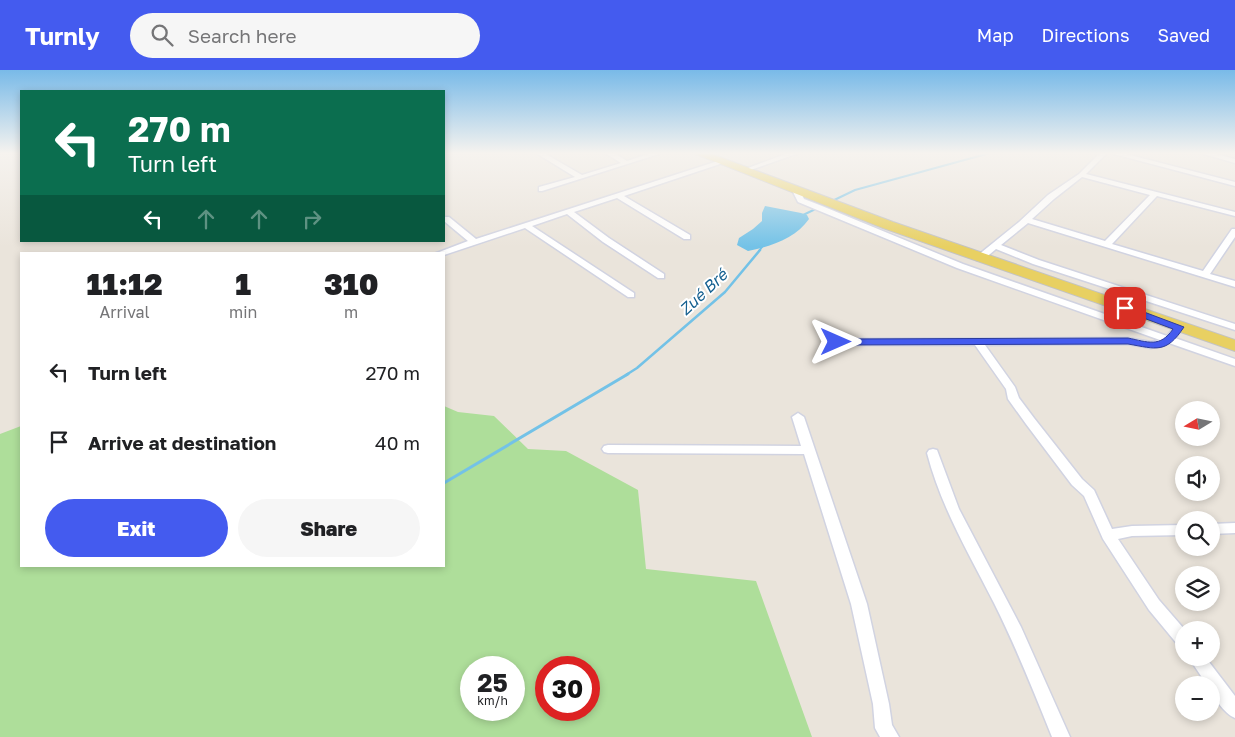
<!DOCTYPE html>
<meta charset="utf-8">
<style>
:root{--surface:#fff;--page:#f6f6f6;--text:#202124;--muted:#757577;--accent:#445bef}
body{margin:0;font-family:"Golos Text",sans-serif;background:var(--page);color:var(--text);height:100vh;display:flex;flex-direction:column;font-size:19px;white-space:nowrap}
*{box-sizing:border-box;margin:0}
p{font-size:16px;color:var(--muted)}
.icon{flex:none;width:28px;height:28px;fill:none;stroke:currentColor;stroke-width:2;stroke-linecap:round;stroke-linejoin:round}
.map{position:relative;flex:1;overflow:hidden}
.drawer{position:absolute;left:20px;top:182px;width:425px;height:315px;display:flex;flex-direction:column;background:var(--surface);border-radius:0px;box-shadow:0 2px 8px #0003}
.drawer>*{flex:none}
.banner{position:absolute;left:20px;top:20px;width:425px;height:152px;border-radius:0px;box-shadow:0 2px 8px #0003;background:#0b6e4f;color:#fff;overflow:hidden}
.needle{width:32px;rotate:260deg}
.fabs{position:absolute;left:1175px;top:331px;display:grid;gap:10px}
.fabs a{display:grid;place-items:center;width:45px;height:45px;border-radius:50%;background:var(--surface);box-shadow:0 2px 8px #0003;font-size:25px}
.speed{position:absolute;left:460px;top:586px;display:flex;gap:10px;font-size:25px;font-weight:700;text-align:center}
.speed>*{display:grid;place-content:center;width:65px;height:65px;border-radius:50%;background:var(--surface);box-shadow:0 2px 8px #0003;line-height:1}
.speed small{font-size:12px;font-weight:400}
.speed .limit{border:8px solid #d22;background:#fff;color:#111}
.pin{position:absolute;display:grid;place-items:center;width:42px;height:42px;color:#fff;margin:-21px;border-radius:10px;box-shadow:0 2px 8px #0006}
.me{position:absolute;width:55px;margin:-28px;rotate:90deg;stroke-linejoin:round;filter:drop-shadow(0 0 4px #0008)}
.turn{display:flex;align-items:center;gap:18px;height:105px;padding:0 25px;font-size:22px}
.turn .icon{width:65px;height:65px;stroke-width:2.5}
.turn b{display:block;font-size:35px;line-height:42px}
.lanes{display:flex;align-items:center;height:48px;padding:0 25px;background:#0003;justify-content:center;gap:25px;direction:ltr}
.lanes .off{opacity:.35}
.eta{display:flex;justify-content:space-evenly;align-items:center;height:85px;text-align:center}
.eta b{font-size:30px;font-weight:800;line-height:35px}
.button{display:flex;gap:10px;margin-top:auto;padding:10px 25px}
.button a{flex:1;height:58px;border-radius:30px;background:var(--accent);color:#fff;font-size:20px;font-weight:800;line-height:58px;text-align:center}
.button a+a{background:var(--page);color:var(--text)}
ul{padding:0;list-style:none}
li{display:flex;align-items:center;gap:15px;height:70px;padding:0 25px}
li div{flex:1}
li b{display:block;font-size:19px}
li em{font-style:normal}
header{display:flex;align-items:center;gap:30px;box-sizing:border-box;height:70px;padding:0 25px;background:var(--accent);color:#fff}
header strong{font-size:24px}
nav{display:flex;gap:28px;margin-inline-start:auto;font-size:18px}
.search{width:350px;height:45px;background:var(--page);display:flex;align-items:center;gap:12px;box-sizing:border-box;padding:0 18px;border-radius:28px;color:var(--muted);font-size:19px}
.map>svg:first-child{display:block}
.green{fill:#aede9a;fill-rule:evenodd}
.water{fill:#73c2e7}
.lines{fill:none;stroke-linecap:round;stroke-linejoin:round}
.stream-far2{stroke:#73c2e7;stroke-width:2}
.stream-far1{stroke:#73c2e7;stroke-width:2.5}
.stream{stroke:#73c2e7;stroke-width:3}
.minor-casing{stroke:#d1d3e1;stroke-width:3}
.primary-casing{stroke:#c3c3c3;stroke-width:2}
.minor{fill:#fff;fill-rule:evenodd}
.primary{fill:#e8d062;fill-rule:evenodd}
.route{fill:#445bef;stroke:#2c3b9b}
.labels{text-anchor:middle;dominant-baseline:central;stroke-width:4;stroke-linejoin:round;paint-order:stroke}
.water-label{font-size:16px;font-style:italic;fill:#156090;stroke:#fff}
</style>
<header>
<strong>Turnly</strong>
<div class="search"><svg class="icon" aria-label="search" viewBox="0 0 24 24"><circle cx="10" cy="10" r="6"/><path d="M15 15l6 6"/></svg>Search here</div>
<nav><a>Map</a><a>Directions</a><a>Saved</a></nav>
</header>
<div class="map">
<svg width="1235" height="667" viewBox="0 0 1235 667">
<rect width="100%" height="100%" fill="#eae4db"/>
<path class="green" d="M444 336 458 342 494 346 528 379 566 381 638 420 646 499 756 511 812 667H0V364L21 356V496H444ZM471 598H514V640H471ZM546 598H589V640H546Z"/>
<path class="water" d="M765 136 801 143 807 145 809 149C796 168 770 177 748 181L737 175 739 168 753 159 762 151V143Z"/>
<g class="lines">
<path class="stream-far2" d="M801 146 855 120 990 83
M759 181 762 177"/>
<path class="stream-far1" d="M626 305 637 298 725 222 760 180"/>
<path class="stream" d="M444 413 628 304"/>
<g class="minor-casing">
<path id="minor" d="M536 83H544L582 105 621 93 605 83H614L627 91 651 83H662L542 121H539V117L575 107Z
M788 83H799L745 102 740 101Z
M1100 83H1107L1086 104 1235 142V146L1157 126 1112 174 1203 201 1232 159H1235V167L1210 204 1235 211V217L1028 153 1001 175 1039 190 1235 254V260L1033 194 996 179 983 190H977V186L1019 152 1048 125 1079 104ZM1082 107 1150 125 1105 171 1032 149 1054 129Z
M1110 83H1122L1235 112V116Z
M1200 83H1212L1235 89V93Z
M721 90 724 92 723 93 624 126 690 165V169H684L617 128 574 142 609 168 664 204V208H658L603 172 567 144 532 156 634 223V227H628L525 158 444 185 434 184 468 171 444 151V147H449L476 169Z
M794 120H800L804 129 822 136 963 194 1167 266 1176 255H1182L1184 257 1175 268 1235 289V296L1169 273 1151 278 1128 274 985 275 1015 317 1019 328 1034 348 1082 409 1094 420 1112 459 1132 456 1184 455V465L1132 466 1118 469 1159 530 1185 560H1184V577L1178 575 1149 540 1103 469 1084 426 1072 415 1026 354 1008 329 1006 319 975 275H836L831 272 836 269 1128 268 1151 272 1160 270 957 198 798 132 793 122Z
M798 343 804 347 867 534 889 634 892 655 899 667H880L875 658 873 634 851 534 804 384 608 383 604 382 602 379 604 376 608 375 801 376 792 347Z
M933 379 937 380 959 439 1021 557 1070 667H1052C1034 622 1016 577 994 533 969 484 941 437 927 383L929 380Z
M1235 453V463L1211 464V454Z
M1189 588H1206L1235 626V648C1225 644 1211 626 1211 615H1207Z"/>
</g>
<g class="primary-casing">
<path id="primary" d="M693 83H709L893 152 1235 270V281L883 158Z"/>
</g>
<use href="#minor" class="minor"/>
<use href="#primary" class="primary"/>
</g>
<linearGradient id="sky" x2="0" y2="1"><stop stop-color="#79bae8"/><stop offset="0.47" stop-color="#f6f3ef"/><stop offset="1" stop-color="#f6f3ef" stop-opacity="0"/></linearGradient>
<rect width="1235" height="177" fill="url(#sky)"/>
<path class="route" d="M1122 236H1128L1184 257C1166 284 1157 279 1128 274L836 275 831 272 836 269 1128 268C1148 272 1160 278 1173 259L1122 240Z"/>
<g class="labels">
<g class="water-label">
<text transform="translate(703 222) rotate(-43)">Zué Bré</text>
</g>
</g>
</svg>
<div class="fabs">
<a><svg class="needle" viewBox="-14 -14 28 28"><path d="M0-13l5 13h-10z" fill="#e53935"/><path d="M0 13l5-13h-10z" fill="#757577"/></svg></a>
<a><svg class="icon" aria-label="sound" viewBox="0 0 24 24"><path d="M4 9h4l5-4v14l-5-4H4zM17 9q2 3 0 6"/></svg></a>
<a><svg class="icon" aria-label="search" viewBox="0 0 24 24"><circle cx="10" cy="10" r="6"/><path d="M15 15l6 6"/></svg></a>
<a><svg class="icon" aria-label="layers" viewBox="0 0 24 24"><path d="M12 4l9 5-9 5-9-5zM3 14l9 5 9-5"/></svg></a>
<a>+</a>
<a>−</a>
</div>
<div class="speed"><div>25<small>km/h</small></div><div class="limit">30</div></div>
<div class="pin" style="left:1125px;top:238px;background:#d93025"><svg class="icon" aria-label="arrive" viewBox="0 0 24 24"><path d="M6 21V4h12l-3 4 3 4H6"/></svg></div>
<svg class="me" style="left:836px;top:272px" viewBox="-20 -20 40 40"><path d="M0-17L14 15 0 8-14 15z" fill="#445bef" stroke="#fff" stroke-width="4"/></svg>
<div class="banner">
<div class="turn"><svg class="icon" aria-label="left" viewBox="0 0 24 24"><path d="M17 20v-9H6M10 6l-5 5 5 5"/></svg><div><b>270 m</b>Turn left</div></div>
<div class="lanes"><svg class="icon" aria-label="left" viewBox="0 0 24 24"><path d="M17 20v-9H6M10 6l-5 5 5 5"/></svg><svg class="icon off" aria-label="ahead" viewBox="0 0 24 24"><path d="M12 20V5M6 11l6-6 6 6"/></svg><svg class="icon off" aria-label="ahead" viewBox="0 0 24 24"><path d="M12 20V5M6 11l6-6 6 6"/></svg><svg class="icon off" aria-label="right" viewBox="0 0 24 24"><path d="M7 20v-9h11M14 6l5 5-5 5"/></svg></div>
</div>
<section class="drawer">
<div class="eta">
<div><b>11:12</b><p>Arrival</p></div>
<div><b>1</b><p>min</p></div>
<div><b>310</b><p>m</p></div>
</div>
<ul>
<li><svg class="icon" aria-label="left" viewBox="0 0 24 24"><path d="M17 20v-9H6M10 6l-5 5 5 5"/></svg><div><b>Turn left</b></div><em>270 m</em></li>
<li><svg class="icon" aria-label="arrive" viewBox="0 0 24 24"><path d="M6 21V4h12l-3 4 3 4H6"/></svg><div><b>Arrive at destination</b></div><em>40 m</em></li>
</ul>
<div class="button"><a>Exit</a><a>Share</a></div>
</section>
</div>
